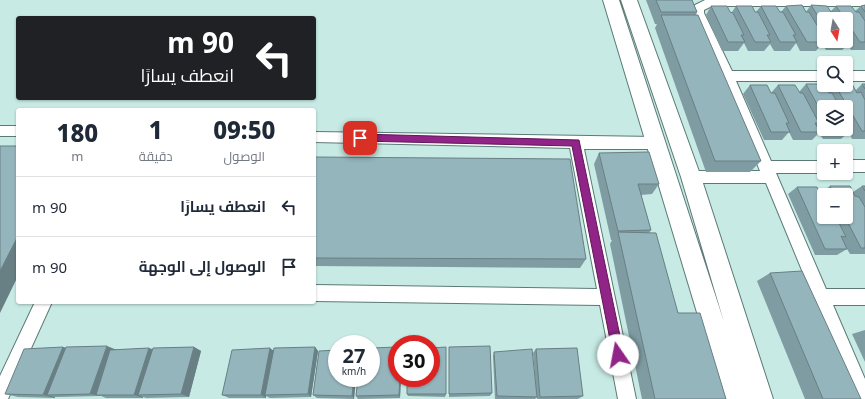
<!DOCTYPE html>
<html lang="ar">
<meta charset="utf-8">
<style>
:root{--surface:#fff;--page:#f6f6f7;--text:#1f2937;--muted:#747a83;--line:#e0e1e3}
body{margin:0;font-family:"Noto Sans",Cairo,sans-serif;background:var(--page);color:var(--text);direction:rtl;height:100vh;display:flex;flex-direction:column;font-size:15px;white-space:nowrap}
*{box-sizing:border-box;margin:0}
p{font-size:13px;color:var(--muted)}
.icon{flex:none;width:22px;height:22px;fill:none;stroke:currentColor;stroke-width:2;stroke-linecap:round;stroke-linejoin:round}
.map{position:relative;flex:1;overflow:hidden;direction:ltr}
.sheet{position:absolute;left:16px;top:108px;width:300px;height:196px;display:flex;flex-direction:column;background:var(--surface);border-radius:4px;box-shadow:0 1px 3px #0004;direction:rtl}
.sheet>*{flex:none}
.top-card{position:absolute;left:16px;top:16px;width:300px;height:84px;border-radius:4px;box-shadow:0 1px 3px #0004;direction:rtl;background:#202124;color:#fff;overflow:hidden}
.needle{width:26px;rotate:169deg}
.tools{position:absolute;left:817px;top:12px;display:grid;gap:8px}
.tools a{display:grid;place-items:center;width:36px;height:36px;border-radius:4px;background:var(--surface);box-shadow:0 1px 3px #0004;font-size:20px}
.speed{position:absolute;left:328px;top:335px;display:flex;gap:8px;font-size:20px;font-weight:700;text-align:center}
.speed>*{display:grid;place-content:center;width:52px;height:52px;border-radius:50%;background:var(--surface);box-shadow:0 1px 3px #0004;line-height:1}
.speed small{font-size:10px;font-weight:400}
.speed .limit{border:6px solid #d22;background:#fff;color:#111}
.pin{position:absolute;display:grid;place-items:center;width:34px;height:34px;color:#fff;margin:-17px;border-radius:8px;box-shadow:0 2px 6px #0006}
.me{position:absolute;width:44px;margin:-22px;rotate:348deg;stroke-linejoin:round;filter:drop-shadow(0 0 3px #0008)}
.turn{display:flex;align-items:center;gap:14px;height:84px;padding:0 16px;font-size:18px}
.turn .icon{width:52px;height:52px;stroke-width:2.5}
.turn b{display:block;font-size:28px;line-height:34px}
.eta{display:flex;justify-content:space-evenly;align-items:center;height:68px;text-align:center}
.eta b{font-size:24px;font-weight:800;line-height:28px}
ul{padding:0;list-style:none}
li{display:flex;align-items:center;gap:12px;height:60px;padding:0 16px;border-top:1px solid var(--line)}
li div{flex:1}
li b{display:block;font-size:15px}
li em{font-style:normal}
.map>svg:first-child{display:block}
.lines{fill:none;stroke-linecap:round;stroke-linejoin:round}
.street-casing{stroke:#5b7a75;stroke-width:2}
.secondary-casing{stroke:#5b7a75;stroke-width:2}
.street{fill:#fff;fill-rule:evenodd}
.secondary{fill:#fff;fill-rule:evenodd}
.wall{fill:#809ca3;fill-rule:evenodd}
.shaded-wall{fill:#687f84}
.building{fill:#95b5bd;stroke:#687f84}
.route{fill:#912487;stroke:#5e1758}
</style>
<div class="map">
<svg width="865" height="399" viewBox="0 0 865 399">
<rect width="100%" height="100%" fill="#c7eae4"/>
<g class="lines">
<g class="street-casing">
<path id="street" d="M705 0H865V6H712L704 10V13L732 71H824V81H736L771 161H824V173H776L826 289H865V305H833L865 379V399H855L766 183H691L686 181 684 177 686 173 691 171H760L722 76 692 13 695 5Z
M846 71H865V81H846Z
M0 126H18V136H0Z
M314 132 655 137 660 139 662 143 660 147 655 149H584L636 399H618L600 305 314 301V285L597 289 570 148 314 142Z
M846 160H865V172H846Z
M35 302H52L8 399H0V376Z"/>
</g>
<g class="secondary-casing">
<path id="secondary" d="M603 0H619L724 322 681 177 621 0H637L701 177 773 399H723Z"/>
</g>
<use href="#street" class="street"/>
<use href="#secondary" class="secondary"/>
</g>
<path class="wall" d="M646 0H692L697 12 696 15 761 161 750 172H706L655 28 657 24H655Z
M811 5 831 11 836 6 855 11 861 6 865 5V50H851L848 45 842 50H826L822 44 816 51H800L796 43 790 51H774L770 44 764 51H748L744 43 738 51H722L706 15 711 6 730 12H732L736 6 755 12H756L761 6 780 12H781L786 6 806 12ZM824 19H846V41H824Z
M806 84 828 91 834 85H846L856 90 862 84H865V139H852L849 132 841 139H823L819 133 812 140H793L789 132 782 140H764L743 94 750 85 771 93 778 85 799 92ZM824 107H846V129H824Z
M599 153 659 184 652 194 641 195 651 230 649 233 678 313 726 399H642L610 244 612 240H611L594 164Z
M314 157 586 259 580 268 314 266Z
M830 186 853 192 862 186H865V254H850L847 249 837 255H815L788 194 797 187 820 193ZM824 195H846V217H824Z
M770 273 861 399H805L757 281Z
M865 330V362L852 334Z
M63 347 66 348 116 350 149 348 152 349 194 347 201 351 189 397 146 398 143 397V398H106L101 396 59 397H55V398L18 397 5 394Z
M315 347 318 351 311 397 270 398 266 396V398H229L222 395 273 350Z
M449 347 492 393 490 396 449 397Z
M536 349 583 396 578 399H537L533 353Z
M494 352 537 397 535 399H495L493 356Z
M337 378H356L354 399 317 398 313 395Z
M397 378H401L400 398 358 399 356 396Z
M407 394H446L445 397 408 396Z"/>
<path class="shaded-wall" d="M18 236V276L0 313V271Z
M107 346 117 350 96 395 100 396 90 394Z
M63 347 73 351 47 395 55 397V398L43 395Z
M194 347 201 351 189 397 181 394Z
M315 347 318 351 311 397 308 394Z
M149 348 157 352 138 395 143 397V398L134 395Z
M270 348 275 352 265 395 266 396V398L261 395Z
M354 378H356L354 399 352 396Z
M400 378H401L400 398 399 395Z"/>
<path class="building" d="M656 0H692L697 12H661Z
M802 5 806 12H809L823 35H820L824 42H807L786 6Z
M811 5 827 6 831 12H834L839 19H824V26Z
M865 5V12L861 6Z
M711 6H727L730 12 733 13 744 35H741L745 42H728Z
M736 6H752L755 12H758L770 35H767L771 42H755Z
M761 6H776L780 12H783L796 35H793L797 42H780Z
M836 6H851L856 12H859L865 21V42H860L846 21V19H845Z
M661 15H698L761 161H715Z
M846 30 849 35H846Z
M846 35 850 42H834L833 41H846Z
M806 84H824L829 93H832L840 107H824V117Z
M846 84H852L857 93 861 92 865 100V131H862L835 85H846Z
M862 84H865V89Z
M750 85H767L771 93H775L789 123H786L790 132H771Z
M778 85H795L800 93H803L819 123H815L820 132H801Z
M846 117 849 122H846Z
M846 123 851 131H832L831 129H846Z
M0 146H18V236L0 271Z
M649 152 659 184H638L651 230 618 231 599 153Z
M314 157 570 159 586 259 314 258Z
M830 186H850L855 196 859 197 865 207V248H861L845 217H846V195H834Z
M862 186H865V191Z
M797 187H817L822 198H824V217H836L846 237 841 236 847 249H825Z
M618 232 656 233 678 313H700L726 399H655Z
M802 271 861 399H823L770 273Z
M107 346 90 394 47 395 66 347Z
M490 346 492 393 449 394V347Z
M63 347 43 395 5 394 24 349Z
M194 347 181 394 138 395 153 348Z
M315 347 308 394 265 395 274 348Z
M397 347V378H400L399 395 356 396 358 378H371V348Z
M446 347V394H407V378H431V348Z
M149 348 134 395H96L110 350Z
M270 348 261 395H222L232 350Z
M577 348 583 396 540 397 536 349Z
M532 349 537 397 497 396 494 352Z
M337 350V378H354L352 396 313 395 319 351Z"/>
<path class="route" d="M360 134 579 140 624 355 622 359 618 361 614 359 613 355 572 146 360 141 356 138Z"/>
</svg>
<div class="tools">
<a><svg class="needle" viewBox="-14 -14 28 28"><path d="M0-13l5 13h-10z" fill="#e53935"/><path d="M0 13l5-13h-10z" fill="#747a83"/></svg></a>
<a><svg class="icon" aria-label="search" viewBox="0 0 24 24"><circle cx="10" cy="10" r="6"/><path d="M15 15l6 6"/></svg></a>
<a><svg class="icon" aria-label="layers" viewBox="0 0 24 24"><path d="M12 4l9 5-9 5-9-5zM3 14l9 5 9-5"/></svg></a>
<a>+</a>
<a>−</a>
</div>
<div class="speed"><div>27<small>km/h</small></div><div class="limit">30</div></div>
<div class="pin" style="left:360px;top:138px;background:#d93025"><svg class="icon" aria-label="arrive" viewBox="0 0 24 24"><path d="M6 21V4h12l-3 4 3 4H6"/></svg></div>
<svg class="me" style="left:618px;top:355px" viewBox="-20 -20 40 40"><circle r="19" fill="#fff"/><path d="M0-13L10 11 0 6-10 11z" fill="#912487"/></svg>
<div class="top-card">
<div class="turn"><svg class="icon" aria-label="left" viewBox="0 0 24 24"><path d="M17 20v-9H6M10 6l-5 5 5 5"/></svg><div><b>90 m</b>انعطف يسارًا</div></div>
</div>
<section class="sheet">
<div class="eta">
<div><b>09:50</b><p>الوصول</p></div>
<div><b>1</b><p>دقيقة</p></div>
<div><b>180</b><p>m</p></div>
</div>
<ul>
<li><svg class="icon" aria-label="left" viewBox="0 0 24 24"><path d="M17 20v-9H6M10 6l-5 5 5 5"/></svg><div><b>انعطف يسارًا</b></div><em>90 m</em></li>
<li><svg class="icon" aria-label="arrive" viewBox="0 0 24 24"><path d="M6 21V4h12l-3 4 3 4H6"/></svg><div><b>الوصول إلى الوجهة</b></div><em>90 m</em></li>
</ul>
</section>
</div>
